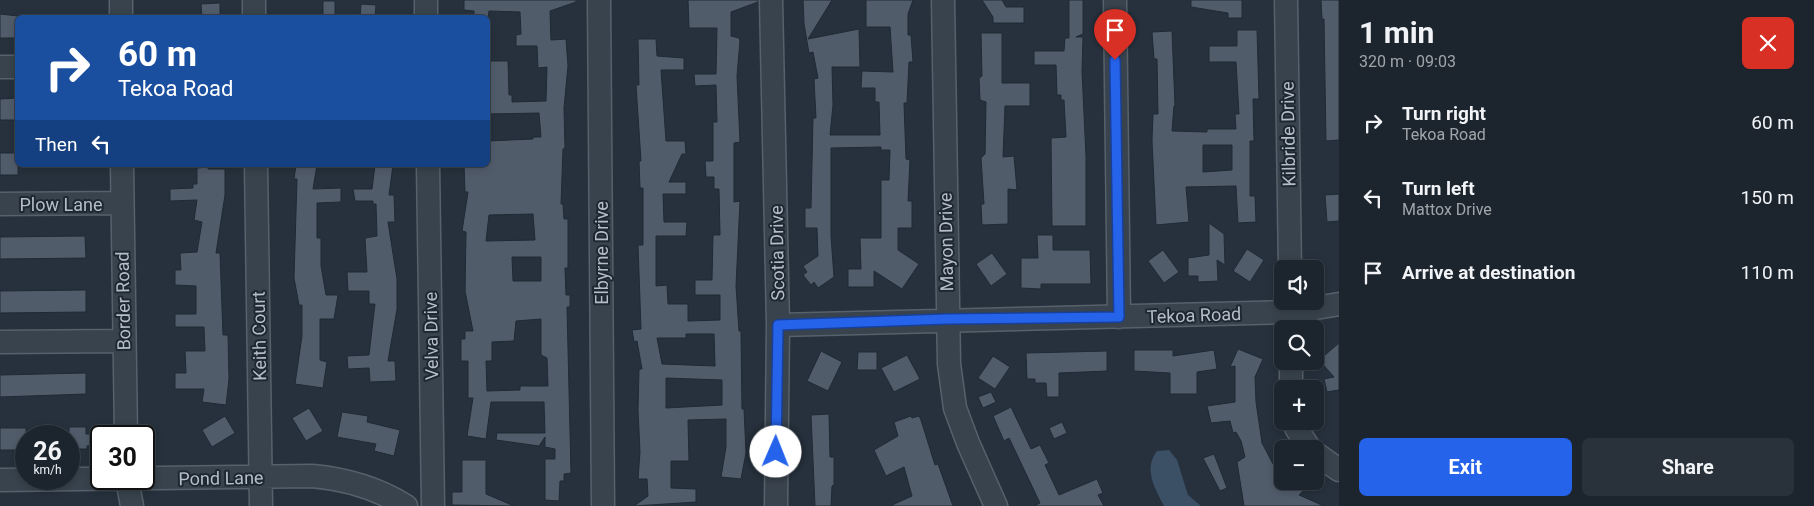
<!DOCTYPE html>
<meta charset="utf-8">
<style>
:root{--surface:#1c252e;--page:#29313a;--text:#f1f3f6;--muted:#a0a5aa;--line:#3a424a;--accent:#2563eb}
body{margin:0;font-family:Roboto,sans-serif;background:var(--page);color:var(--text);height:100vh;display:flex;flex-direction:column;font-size:19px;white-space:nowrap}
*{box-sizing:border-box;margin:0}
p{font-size:16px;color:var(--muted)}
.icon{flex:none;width:28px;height:28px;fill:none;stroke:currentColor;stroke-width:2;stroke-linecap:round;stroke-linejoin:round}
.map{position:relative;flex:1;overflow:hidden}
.side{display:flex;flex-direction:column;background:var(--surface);width:475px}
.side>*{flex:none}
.hud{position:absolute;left:15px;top:15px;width:475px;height:152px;border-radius:8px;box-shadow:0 2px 8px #0003,0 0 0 1px var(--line);background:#1a4fa0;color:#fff;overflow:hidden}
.controls{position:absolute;left:1274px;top:260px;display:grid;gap:10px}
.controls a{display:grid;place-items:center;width:50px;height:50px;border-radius:8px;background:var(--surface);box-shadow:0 2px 8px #0003,0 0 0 1px var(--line);font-size:25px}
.speed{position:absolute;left:15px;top:425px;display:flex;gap:10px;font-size:25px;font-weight:700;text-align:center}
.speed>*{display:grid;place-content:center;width:65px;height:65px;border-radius:50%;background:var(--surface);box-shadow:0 2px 8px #0003,0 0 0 1px var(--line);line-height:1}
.speed small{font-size:12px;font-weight:400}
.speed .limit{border:2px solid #111;border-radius:8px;background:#fff;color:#111}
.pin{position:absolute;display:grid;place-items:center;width:42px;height:42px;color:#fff;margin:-51px -21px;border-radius:50% 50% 50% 0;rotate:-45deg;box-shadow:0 0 5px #0007}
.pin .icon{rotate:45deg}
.me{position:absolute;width:55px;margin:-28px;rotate:1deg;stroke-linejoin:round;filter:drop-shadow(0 0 4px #0008)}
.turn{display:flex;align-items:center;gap:18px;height:105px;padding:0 20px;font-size:22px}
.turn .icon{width:65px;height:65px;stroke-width:2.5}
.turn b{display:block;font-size:35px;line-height:42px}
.then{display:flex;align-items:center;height:48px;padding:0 20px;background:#0003;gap:10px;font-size:19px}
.round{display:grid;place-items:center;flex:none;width:52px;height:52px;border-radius:8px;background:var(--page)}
.head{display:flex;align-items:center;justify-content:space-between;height:85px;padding:0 20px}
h1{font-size:30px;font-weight:700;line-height:38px}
.button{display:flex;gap:10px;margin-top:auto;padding:10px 20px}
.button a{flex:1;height:58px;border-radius:8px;background:var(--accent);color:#fff;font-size:20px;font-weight:700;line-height:58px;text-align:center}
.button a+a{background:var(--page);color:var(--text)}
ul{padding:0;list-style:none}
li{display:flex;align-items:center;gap:15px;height:75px;padding:0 20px}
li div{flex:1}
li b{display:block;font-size:19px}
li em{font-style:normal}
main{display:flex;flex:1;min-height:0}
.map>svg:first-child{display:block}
.water{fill:#3c5065}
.building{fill:#515c6b;stroke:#202a34;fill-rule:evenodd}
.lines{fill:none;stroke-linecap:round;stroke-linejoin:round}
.minor-casing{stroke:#57616b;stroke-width:25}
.minor{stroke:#39434d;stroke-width:22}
.route-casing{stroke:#184099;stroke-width:12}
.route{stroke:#2563eb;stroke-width:9}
.labels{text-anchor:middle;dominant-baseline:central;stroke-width:4;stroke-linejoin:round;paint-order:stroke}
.street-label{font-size:18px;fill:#b5bec8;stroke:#1e2832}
</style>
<main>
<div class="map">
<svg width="1339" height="506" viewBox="0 0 1339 506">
<rect width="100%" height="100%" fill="#26313d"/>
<path class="water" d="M1169 450 1177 460 1188 495 1201 506H1164C1155 488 1143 469 1157 451Z"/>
<path class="building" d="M464 0H576V2L550 11 551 40 566 39 568 66 564 108 565 148 563 149 561 204H563L564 219H568V268H565L566 295H570V307H567L571 473 564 474V481H560L559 501 545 500V459H555V449L545 447V437L539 446 496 440 497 433H545L544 402H491L486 439 467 436 473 398H468V361H461V339H465V331H473L465 291 466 232 462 231 468 192H465L464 165H488V141L533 139V137H541L539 113 488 114V61H508L509 95H512V102L546 101 547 67 538 68 537 46H516V35L521 34 520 12 489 11 488 18H474V11L464 10ZM533 214 535 240 486 241 489 215ZM512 257H541V281H513ZM541 319V355L547 358 548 386H520V390L487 391 486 361H492V342L514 341 516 321Z
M688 0H758V2L731 12V36L739 38 740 41 737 76 740 142 734 143V202L740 201 736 286 739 331H741L742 409H744L746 453 741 479 721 477 726 447V419L688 420 689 461H671V488L696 489V502L634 506 648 496 647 479H638L640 452 638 410 639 369H642L637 341 634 342 632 330 641 329 638 245H643V188H640L639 161H641L636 85H639L638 39H656L657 56 684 58V70H661L666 141H685L686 154H682L669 182H686V194H663L664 222H687L686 236H656V286L667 285 668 304H688V321L720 320V295H695V280H712L713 235H720L719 189H714V177H706L705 161H713V122H717L716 85 695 86 694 74H716L717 28H689ZM686 334H714L715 366 662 364 657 338H686ZM666 378 722 380V405L666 408Z
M803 0H832L808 39 859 29 860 67H832L833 105 830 135H880L879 102H875V88H861L862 71 893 72 890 27H866V0H913L908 14V35H911L913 62H909L907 103H904L906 159 910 160 908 201H912V228H898V250L919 264 902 289 874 271V287H848V269H861L860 238H881V180H889L890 150H881V147L831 148V236L834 277 818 288 814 282 811 285 803 275 807 272 803 266 818 256 817 228H805V208H811L813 118H816L814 79 818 78 813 52 809 53 804 24Z
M982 0H1002L1006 7H1024V23H993V17Z
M1069 0H1083V34L1076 37H1083L1082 71 1086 156V226H1052L1051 138 1066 137 1064 100H1061V95H1057L1056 65H1034V51H1064L1065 38H1069Z
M1191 0H1242V18H1228V13L1191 7Z
M1321 0H1339V140L1326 141 1324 19H1322Z
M323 1H335V15H323Z
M220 3V18H202L201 4Z
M361 4 376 5 375 18H360Z
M0 14 18 16V38H0Z
M1237 30H1257L1259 99H1253L1254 141H1250V196H1255L1256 222 1238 223 1236 186 1186 187 1189 222 1156 225 1152 141 1153 114H1158L1157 59H1154L1152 32 1172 31 1175 106H1174L1172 131 1207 132V129H1236L1235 114H1239L1236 62H1209V46H1237ZM1203 145H1232V170L1203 172Z
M981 33H1002V83H1030V106H1005L1003 157 1014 156 1017 190 1008 189V224L982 225 981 204H984L981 158 985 154 986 102 980 100 979 78 982 76Z
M18 98V120H0V99Z
M0 153H18V175H0Z
M296 165H317L313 189 341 188V202L317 203V238H321V266L326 295H338L334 319H320V360L327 362 323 388 295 384 302 336V305H299L294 278 297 179H294Z
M375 165H393L389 195H394L395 222H388L397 279V309L388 361H395L396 381 370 382 369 368 348 369 347 356 369 355 375 304H369V291H348L347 272H367L365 238 377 236 376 204H373V201H355L353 189H372Z
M208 167V169H225V195L216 253H220L223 335H228L229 379 226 405 202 402 204 389H175V373H186L185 351H205L204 327H175V314H196V286L175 285V270H181L180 253 197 252 202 222 194 220 197 200 170 201V189L193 188V184H197V168Z
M1339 194V221L1327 222 1325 195Z
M1209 223 1224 234 1225 265 1217 260 1218 281 1198 282V276H1188V258L1209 255Z
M1037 235H1053V250H1090L1091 284H1041V289L1021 288V258H1038Z
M85 236 86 258 0 259V237Z
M1247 249 1264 260 1250 282 1233 271Z
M1163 250 1179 272 1164 283 1148 261Z
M992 253 1007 274 991 286 976 264Z
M86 290V312L0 313V291Z
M1339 343V390L1327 392 1324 379 1334 377 1319 360Z
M1238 349 1263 359 1255 377 1256 402 1262 443 1282 481H1293L1303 491 1299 495 1324 506H1244L1237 462 1245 457 1241 441 1236 432 1233 433 1230 421 1211 423 1207 406 1235 402V366L1230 367Z
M1134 350H1173V356L1214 350 1217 369 1197 372V394H1170V373L1134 371Z
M821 351 842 362 828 391 807 381Z
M1107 351V371L1059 373V397H1047L1046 383H1035V379H1027L1026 353Z
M858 352H877V370H857Z
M907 355 920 379 894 392 881 368Z
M993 356 1010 367 995 389 978 378Z
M86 373V394L0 397V375Z
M991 392 996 402 983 408 978 397Z
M1011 407 1031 449 1040 445 1049 463 1045 465 1059 495 1097 479 1103 493 1098 495 1104 506H1034L1040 503 1009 438 1004 441 993 416Z
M309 408 323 431 306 441 292 418Z
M342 412 368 416 367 422 400 430 394 456 374 451 376 444 337 437Z
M829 414 830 457H834V485L832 486 831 506H815L811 415Z
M225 416 235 433 212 447 202 430Z
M911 416 912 418 919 416 921 420 935 465 938 464 953 506H890L912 496 904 467 886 476 874 450 898 436 894 422Z
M1062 422 1067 433 1054 439 1049 428Z
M69 427H86V434H95V445L87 446V449H69Z
M0 428H26V450H0Z
M1214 454 1227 488 1220 491 1203 458Z
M462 460H486V494L514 506 452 505V492H462Z"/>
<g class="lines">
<g class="minor-casing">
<path id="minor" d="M121 0V18
M254 0V18
M426 0V18
M599 0 603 506
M771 0 778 325 776 506
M943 0 949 364 955 408 968 443 996 506
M1115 0 1119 317
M1286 0 1290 269
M0 67H18
M122 165 126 436
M256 165 261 506
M428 165 433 506
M0 204 122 203
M778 325 1291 312 1339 304
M0 342 123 341
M1291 361V389
M1295 421 1296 428 1310 449
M1315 453 1339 470
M127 479 132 506
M0 480 312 476C346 479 377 488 406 506"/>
</g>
<use href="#minor" class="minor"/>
</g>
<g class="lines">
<g class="route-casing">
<path id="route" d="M776 452 778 325 947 319 1119 317 1115 60"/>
</g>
<use href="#route" class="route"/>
</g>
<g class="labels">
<g class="street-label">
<text transform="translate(1288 134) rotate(-91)">Kilbride Drive</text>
<text x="61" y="204">Plow Lane</text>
<text transform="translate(946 242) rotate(-91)">Mayon Drive</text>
<text transform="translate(601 253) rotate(-90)">Elbyrne Drive</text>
<text transform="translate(777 253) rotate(-91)">Scotia Drive</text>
<text transform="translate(123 301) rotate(-91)">Border Road</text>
<text transform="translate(1194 315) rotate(-2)">Tekoa Road</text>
<text transform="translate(259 336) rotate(-91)">Keith Court</text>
<text transform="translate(431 336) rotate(-91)">Velva Drive</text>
<text transform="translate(221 478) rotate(-1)">Pond Lane</text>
</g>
</g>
</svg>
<div class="controls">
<a><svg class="icon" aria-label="sound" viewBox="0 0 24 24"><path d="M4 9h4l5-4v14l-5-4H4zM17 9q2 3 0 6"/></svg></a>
<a><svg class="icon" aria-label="search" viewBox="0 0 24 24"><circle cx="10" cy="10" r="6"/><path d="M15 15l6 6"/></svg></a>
<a>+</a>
<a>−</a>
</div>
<div class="speed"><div>26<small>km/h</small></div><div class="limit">30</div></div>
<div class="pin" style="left:1115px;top:60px;background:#d93025"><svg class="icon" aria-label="arrive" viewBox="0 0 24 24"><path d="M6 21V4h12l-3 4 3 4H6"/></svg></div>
<svg class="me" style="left:776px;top:452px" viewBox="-20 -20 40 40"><circle r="19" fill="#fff"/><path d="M0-13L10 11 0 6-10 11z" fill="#2563eb"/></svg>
<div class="hud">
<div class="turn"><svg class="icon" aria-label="right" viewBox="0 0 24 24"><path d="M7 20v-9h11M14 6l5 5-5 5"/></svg><div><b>60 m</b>Tekoa Road</div></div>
<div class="then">Then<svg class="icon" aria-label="left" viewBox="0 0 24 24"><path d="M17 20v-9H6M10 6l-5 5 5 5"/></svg></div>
</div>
</div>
<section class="side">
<div class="head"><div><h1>1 min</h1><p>320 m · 09:03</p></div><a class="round" style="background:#d93025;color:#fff"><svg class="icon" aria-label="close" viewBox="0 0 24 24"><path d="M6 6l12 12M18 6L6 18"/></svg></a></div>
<ul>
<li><svg class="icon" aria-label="right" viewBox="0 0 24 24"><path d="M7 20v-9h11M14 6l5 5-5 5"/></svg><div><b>Turn right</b><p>Tekoa Road</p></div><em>60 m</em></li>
<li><svg class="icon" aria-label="left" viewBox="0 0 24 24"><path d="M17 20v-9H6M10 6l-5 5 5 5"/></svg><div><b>Turn left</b><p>Mattox Drive</p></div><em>150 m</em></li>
<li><svg class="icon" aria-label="arrive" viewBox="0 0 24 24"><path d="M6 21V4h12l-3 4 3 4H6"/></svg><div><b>Arrive at destination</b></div><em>110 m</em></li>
</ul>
<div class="button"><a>Exit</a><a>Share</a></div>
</section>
</main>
